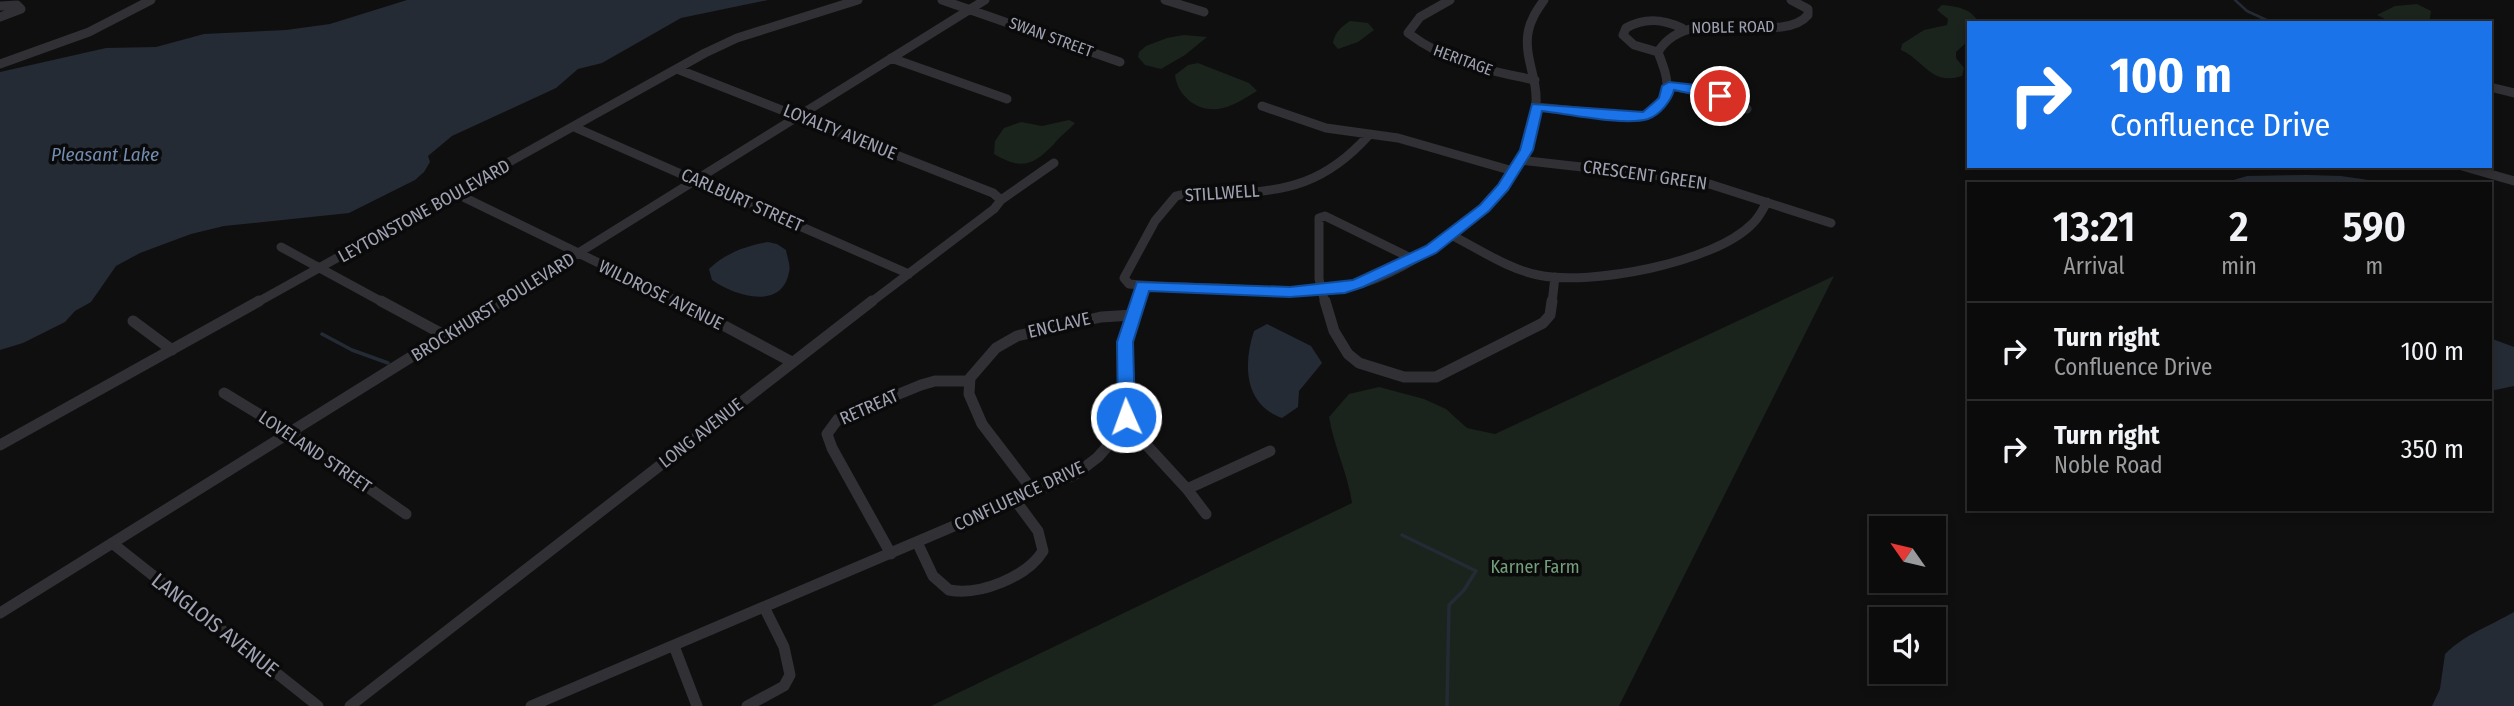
<!DOCTYPE html>
<style>
:root{--surface:#0b0b0c;--page:#19191a;--text:#f1f3f6;--muted:#9a9b9d;--line:#2b2b2d}
body{margin:0;font-family:"Fira Sans Condensed",sans-serif;background:var(--page);color:var(--text);height:100vh;display:flex;flex-direction:column;font-size:26px;white-space:nowrap}
*{box-sizing:border-box;margin:0}
p{font-size:23px;color:var(--muted)}
.icon{flex:none;width:38px;height:38px;fill:none;stroke:currentColor;stroke-width:2;stroke-linecap:round;stroke-linejoin:round}
.map{position:relative;flex:1;overflow:hidden}
.side{position:absolute;left:1967px;top:182px;width:525px;height:329px;display:flex;flex-direction:column;background:var(--surface);border-radius:0px;box-shadow:0 4px 10px #0003,0 0 0 2px var(--line)}
.side>*{flex:none}
.guide{position:absolute;left:1967px;top:21px;width:525px;height:147px;border-radius:0px;box-shadow:0 4px 10px #0003,0 0 0 2px var(--line);background:#1a73e8;color:#fff;overflow:hidden}
.needle{width:46px;rotate:304deg}
.tools{position:absolute;left:1869px;top:516px;display:grid;gap:14px}
.tools a{display:grid;place-items:center;width:77px;height:77px;border-radius:0px;background:var(--surface);box-shadow:0 4px 10px #0003,0 0 0 2px var(--line);font-size:35px}
.pin{position:absolute;display:grid;place-items:center;width:60px;height:60px;color:#fff;margin:-30px;border:4px solid #fff;border-radius:50%;box-shadow:0 2px 7px #0007}
.me{position:absolute;width:77px;margin:-38px;rotate:358deg;stroke-linejoin:round;filter:drop-shadow(0 0 5px #0008)}
.turn{display:flex;align-items:center;gap:24px;height:147px;padding:0 28px;font-size:32px}
.turn .icon{width:91px;height:91px;stroke-width:2.5}
.turn b{display:block;font-size:49px;line-height:60px}
.eta{display:flex;justify-content:space-evenly;align-items:center;height:119px;text-align:center}
.eta b{font-size:42px;font-weight:600;line-height:49px}
ul{padding:0;list-style:none}
li{display:flex;align-items:center;gap:21px;height:98px;padding:0 28px;border-top:2px solid var(--line)}
li div{flex:1}
li b{display:block;font-size:26px}
li em{font-style:normal}
.map>svg:first-child{display:block}
.green{fill:#1b231d}
.water{fill:#252b34}
.lines{fill:none;stroke-linecap:round;stroke-linejoin:round}
.stream-far1{stroke:#252b34;stroke-width:2.5}
.stream{stroke:#252b34;stroke-width:3.5}
.street-far1{stroke:#303035;stroke-width:9}
.street{stroke:#303035;stroke-width:11}
.route{fill:#1a73e8;stroke:#114b97;stroke-width:2}
.labels{text-anchor:middle;dominant-baseline:central;stroke-width:7;stroke-linejoin:round;paint-order:stroke}
.far-street-label{font-size:16px;fill:#9fa2b2;stroke:#0a0a0b}
.street-label{font-size:18px;fill:#9fa2b2;stroke:#0a0a0b}
.park-label{font-size:18px;fill:#749f7c;stroke:#0a0a0b}
.water-label{font-size:19px;font-style:italic;fill:#728cb1;stroke:#0a0a0b}
.near-street-label{font-size:21px;fill:#9fa2b2;stroke:#0a0a0b}
</style>
<div class="map">
<svg width="2514" height="706" viewBox="0 0 2514 706">
<rect width="100%" height="100%" fill="#0f0f10"/>
<path class="green" d="M2417 4 2431 11 2429 23H2393L2377 15 2395 6Z
M1942 5C1958 7 1971 8 1979 23H1969V40L1956 52V58L1964 68 1962 76C1931 86 1925 61 1901 50L1902 44 1924 30 1947 25 1948 19 1937 10Z
M1350 21 1368 23 1374 30 1358 42 1338 49 1333 43C1335 32 1341 27 1350 21Z
M1184 35 1207 37 1185 55 1161 69 1145 65 1138 57 1139 52 1146 46 1167 38Z
M1198 63 1249 83 1257 91C1247 97 1235 105 1223 108 1200 114 1178 98 1175 75L1188 65Z
M1069 120 1075 123C1068 131 1060 136 1054 144 1033 166 1021 170 994 154L995 141 1004 128 1021 122 1042 126Z
M1834 276 1619 706H931L1352 503C1348 474 1334 447 1329 417L1349 394 1379 387 1424 399 1446 409 1467 428 1495 434Z"/>
<path class="water" d="M407 0H768L681 18 602 63 578 69 556 88 452 136 428 156 430 162 424 172 415 180 349 213 224 226 191 234 140 253 116 266 91 302 75 311 65 322 23 343 0 350V72L106 48 156 47 204 34 286 30 330 24Z
M2307 175 2341 176 2396 184H2220L2247 176Z
M768 242 777 244 786 250C787 257 791 266 789 272 782 312 733 295 712 280L709 269C726 253 745 246 768 242Z
M1267 324 1311 346 1322 363 1299 391 1298 407 1282 418C1244 404 1243 364 1254 331Z
M2490 338 2514 347V386L2495 390 2490 388V382L2494 381 2490 373Z
M2514 612V706H2432L2440 689 2445 654C2465 634 2490 626 2514 612Z"/>
<g class="lines">
<path class="stream-far1" d="M2235 0 2247 11 2273 23"/>
<path class="stream" d="M322 334 352 350 388 363
M1402 535 1476 571 1464 590 1449 605 1447 706"/>
<path class="street-far1" d="M942 0 1120 62
M1165 0 1204 12
M1450 0 1420 17 1408 33C1446 62 1489 71 1535 80
M0 6 17 5 21 9 0 17
M1658 52 1634 45 1623 35 1626 28C1645 17 1663 19 1682 28
M891 58 1007 99
M0 64 89 32 151 0
M677 69 993 193 1001 200
M1669 86 1708 92 1747 109
M2490 87 2514 93
M1262 106 1326 128 1398 138 1513 171
M1537 107 1628 116 1647 115C1674 93 1669 81 1658 52 1690 0 1780 48 1808 15V9L1791 0
M574 127 909 274
M1369 135C1326 183 1287 192 1224 194 1208 194 1192 191 1176 196L1155 221 1124 278 1129 284C1159 287 1189 287 1219 288 1263 290 1309 296 1352 286 1414 272 1511 200 1530 138 1535 120 1538 104 1535 86 1532 68 1525 51 1528 33 1530 20 1537 10 1544 0
M1520 160 1697 180 1831 223
M2462 166 2514 181
M455 193 681 303
M1451 235C1479 249 1508 269 1538 275 1590 286 1714 263 1752 224 1759 218 1763 209 1767 202
M281 247 384 303
M256 303 705 53 737 38 858 0
M498 303 985 0
M870 303 994 209 1001 200 1054 163
M1138 303 1143 286
M1325 303 1319 279V218L1325 216 1413 259
M1552 303 1555 277"/>
<path class="street" d="M381 301 446 336
M678 301 792 362
M1325 301 1334 331 1348 354 1359 363 1404 377H1436L1543 323 1550 315 1552 301
M133 321 172 350
M224 393 290 433 406 514
M1120 432 1141 439 1187 489 1270 451
M0 445 259 301
M1187 489 1206 514
M1034 492 982 424 969 394 970 378 996 348 1017 336 1101 317 1133 315
M917 542 933 576 949 590C979 596 1027 577 1043 551L1038 531 1015 500
M112 543 318 706
M891 554 832 448 827 434 838 419 921 385 935 381H968
M0 613 501 301
M674 646 697 706
M350 706 872 301
M531 706 1076 474 1098 457 1120 432 1126 417 1125 342 1138 301
M747 706 784 686 790 675 784 647 764 607"/>
</g>
<path class="route" d="M1669 82 1696 85 1726 96 1720 100 1674 90C1671 101 1660 115 1648 119 1625 126 1568 114 1542 111L1533 150 1508 190 1489 211 1436 253 1363 287 1345 293 1290 297 1149 291 1133 342 1135 417 1132 421H1121L1118 417 1117 342 1137 282 1290 287 1353 280 1426 246 1480 205 1498 185 1520 150 1532 104 1643 112 1659 98 1662 86Z"/>
<g class="labels">
<g class="far-street-label">
<text transform="translate(1733 27) rotate(-1)">NOBLE ROAD</text>
<text transform="translate(1051 37) rotate(20)">SWAN STREET</text>
<text transform="translate(1463 60) rotate(20)">HERITAGE</text>
</g>
<g class="street-label">
<text transform="translate(840 132) rotate(22)">LOYALTY AVENUE</text>
<text transform="translate(1645 175) rotate(8)">CRESCENT GREEN</text>
<text transform="translate(1222 193) rotate(-4)">STILLWELL</text>
<text transform="translate(742 200) rotate(24)">CARLBURT STREET</text>
<text transform="translate(424 211) rotate(-29)">LEYTONSTONE BOULEVARD</text>
<text transform="translate(661 295) rotate(26)">WILDROSE AVENUE</text>
<text transform="translate(493 307) rotate(-32)">BROCKHURST BOULEVARD</text>
<text transform="translate(1059 325) rotate(-13)">ENCLAVE</text>
<text transform="translate(869 407) rotate(-24)">RETREAT</text>
<text transform="translate(701 433) rotate(-38)">LONG AVENUE</text>
<text transform="translate(315 452) rotate(34)">LOVELAND STREET</text>
<text transform="translate(1019 496) rotate(-25)">CONFLUENCE DRIVE</text>
</g>
<g class="park-label">
<text x="1535" y="567">Karner Farm</text>
</g>
<g class="water-label">
<text x="105" y="154">Pleasant Lake</text>
</g>
<g class="near-street-label">
<text transform="translate(215 625) rotate(38)">LANGLOIS AVENUE</text>
</g>
</g>
</svg>
<div class="tools">
<a><svg class="needle" viewBox="-14 -14 28 28"><path d="M0-13l5 13h-10z" fill="#e53935"/><path d="M0 13l5-13h-10z" fill="#9a9b9d"/></svg></a>
<a><svg class="icon" aria-label="sound" viewBox="0 0 24 24"><path d="M4 9h4l5-4v14l-5-4H4zM17 9q2 3 0 6"/></svg></a>
</div>
<div class="pin" style="left:1720px;top:96px;background:#d93025"><svg class="icon" aria-label="arrive" viewBox="0 0 24 24"><path d="M6 21V4h12l-3 4 3 4H6"/></svg></div>
<svg class="me" style="left:1126px;top:417px" viewBox="-20 -20 40 40"><circle r="17" fill="#1a73e8" stroke="#fff" stroke-width="3"/><path d="M0-11L8 9 0 5-8 9z" fill="#fff"/></svg>
<div class="guide">
<div class="turn"><svg class="icon" aria-label="right" viewBox="0 0 24 24"><path d="M7 20v-9h11M14 6l5 5-5 5"/></svg><div><b>100 m</b>Confluence Drive</div></div>
</div>
<section class="side">
<div class="eta">
<div><b>13:21</b><p>Arrival</p></div>
<div><b>2</b><p>min</p></div>
<div><b>590</b><p>m</p></div>
</div>
<ul>
<li><svg class="icon" aria-label="right" viewBox="0 0 24 24"><path d="M7 20v-9h11M14 6l5 5-5 5"/></svg><div><b>Turn right</b><p>Confluence Drive</p></div><em>100 m</em></li>
<li><svg class="icon" aria-label="right" viewBox="0 0 24 24"><path d="M7 20v-9h11M14 6l5 5-5 5"/></svg><div><b>Turn right</b><p>Noble Road</p></div><em>350 m</em></li>
</ul>
</section>
</div>
